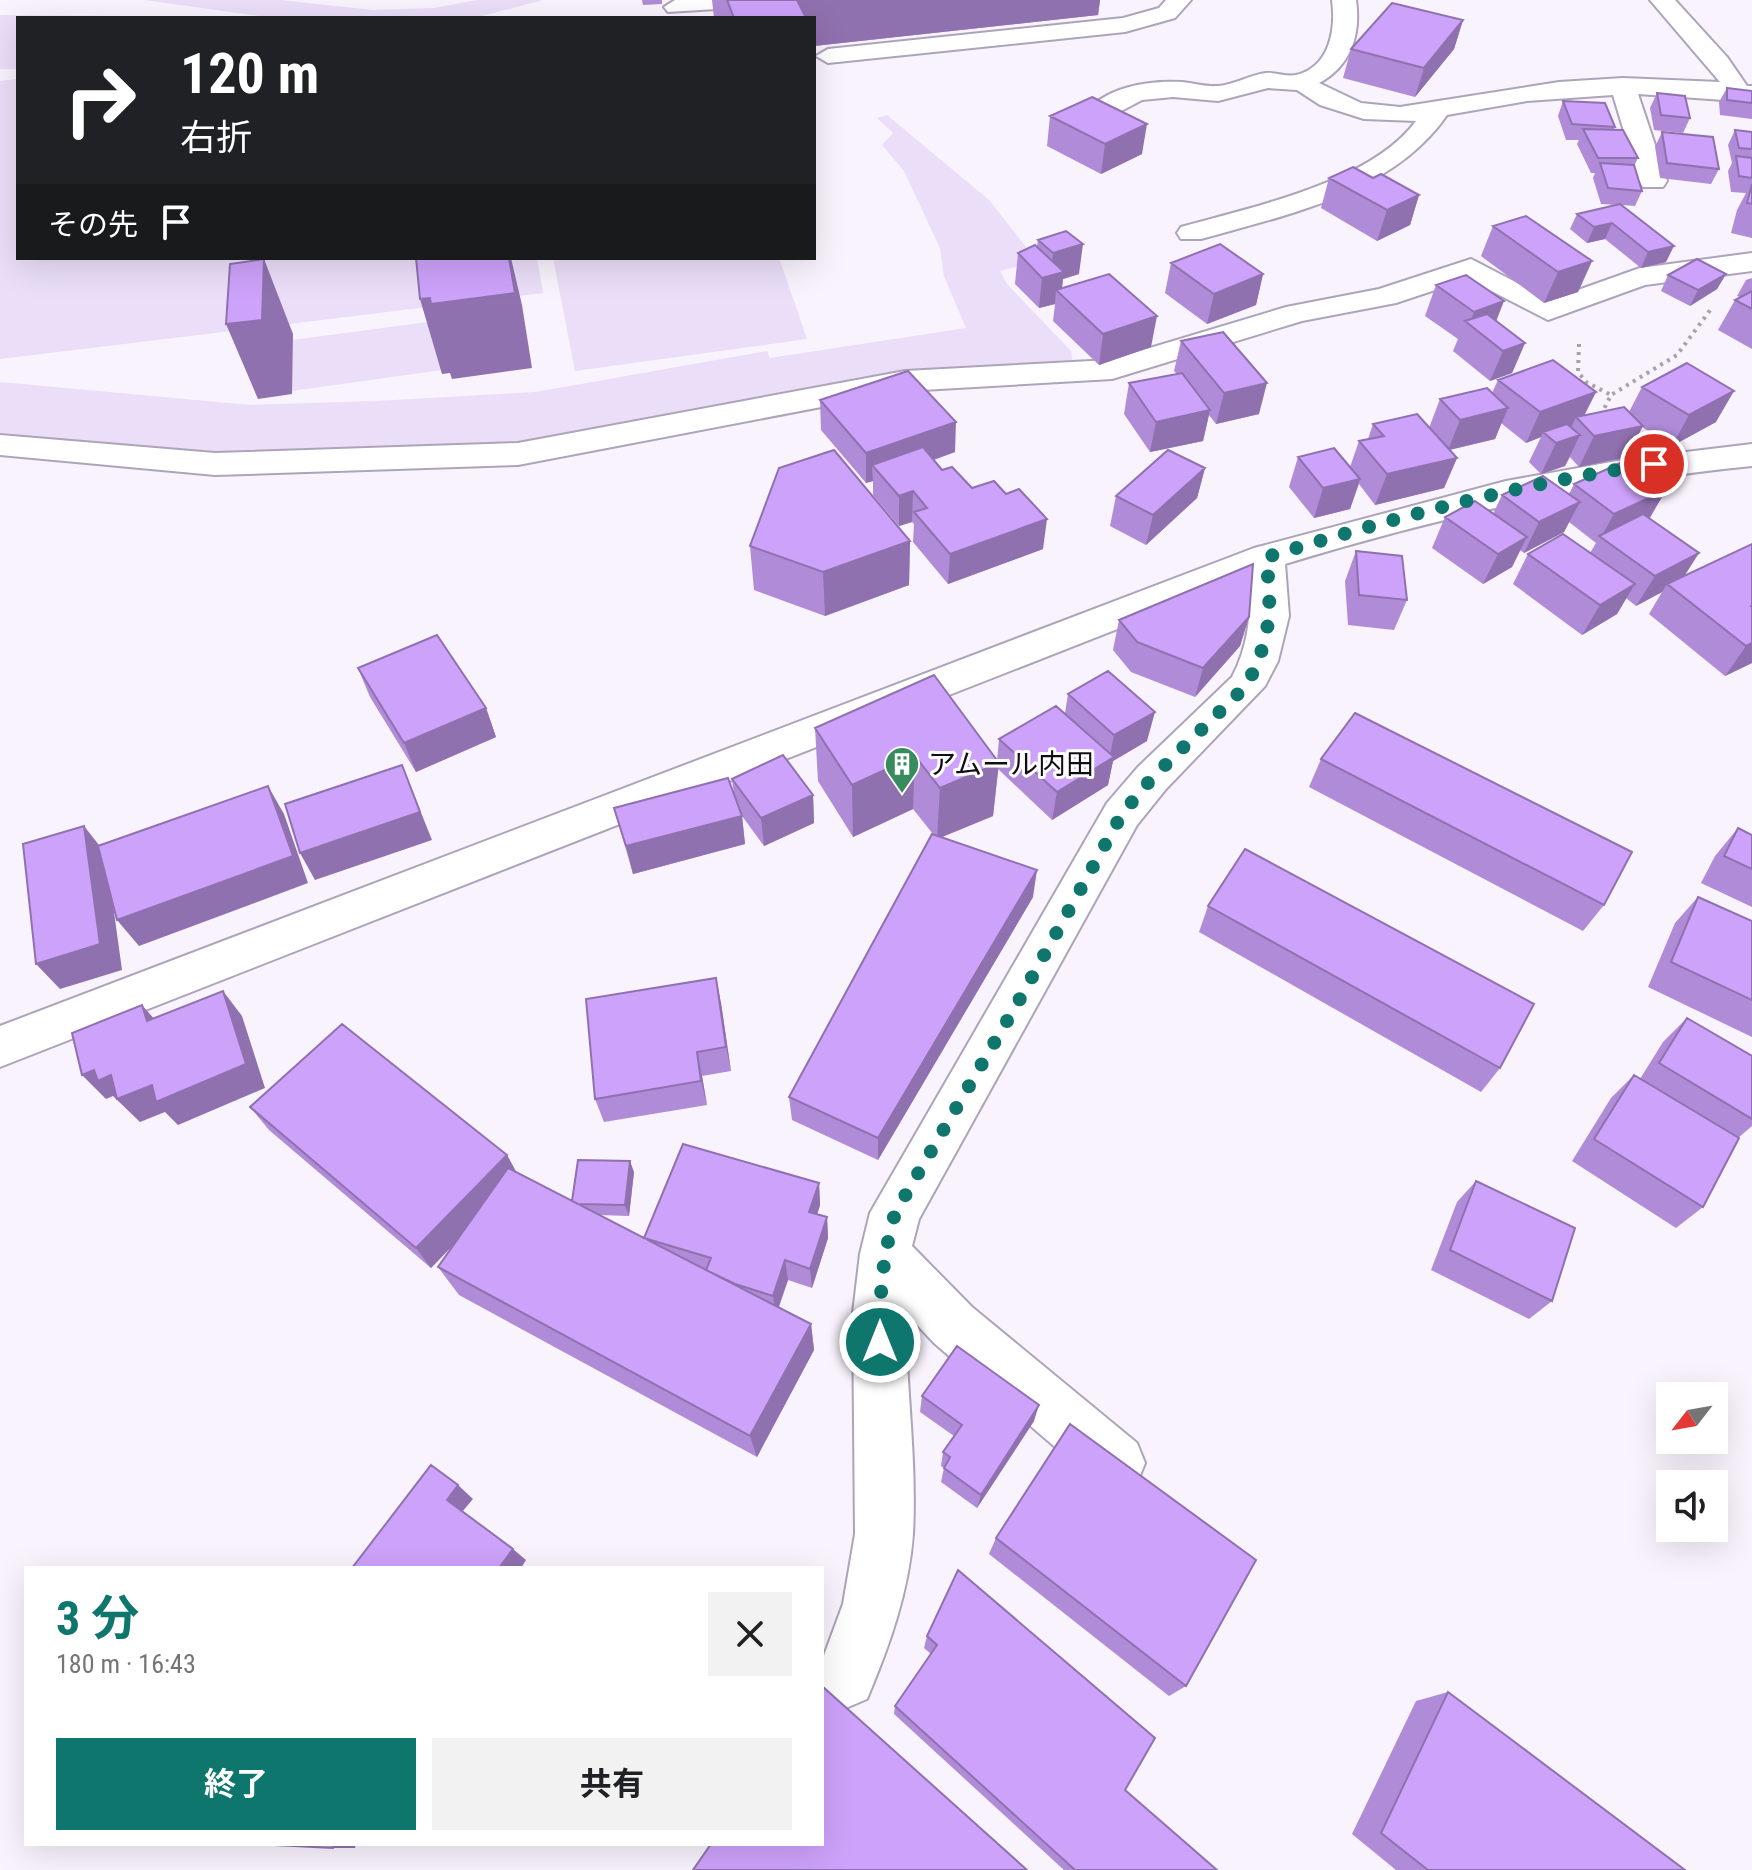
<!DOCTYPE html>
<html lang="ja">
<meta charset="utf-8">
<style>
:root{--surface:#fff;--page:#f2f2f2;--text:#202124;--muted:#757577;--accent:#0f766e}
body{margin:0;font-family:"Roboto Condensed","Noto Sans JP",sans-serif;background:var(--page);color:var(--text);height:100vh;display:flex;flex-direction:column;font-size:30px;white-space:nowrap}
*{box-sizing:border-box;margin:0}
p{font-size:26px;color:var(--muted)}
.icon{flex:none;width:44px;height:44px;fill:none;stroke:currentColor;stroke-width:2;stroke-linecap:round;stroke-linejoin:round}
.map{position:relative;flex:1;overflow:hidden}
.sheet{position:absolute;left:24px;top:1566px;width:800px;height:280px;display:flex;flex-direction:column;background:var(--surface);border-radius:0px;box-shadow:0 8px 32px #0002}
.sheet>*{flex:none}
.guide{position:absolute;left:16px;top:16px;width:800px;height:244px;border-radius:0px;box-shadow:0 8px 32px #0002;background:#202124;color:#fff;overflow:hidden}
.needle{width:52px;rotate:239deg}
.buttons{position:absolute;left:1656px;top:1382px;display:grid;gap:16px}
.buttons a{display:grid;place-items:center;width:72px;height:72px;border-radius:0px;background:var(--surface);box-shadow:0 8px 32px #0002;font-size:40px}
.pin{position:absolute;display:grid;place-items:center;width:68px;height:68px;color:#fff;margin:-34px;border:4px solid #fff;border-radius:50%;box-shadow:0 2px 8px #0007}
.me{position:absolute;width:88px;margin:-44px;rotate:0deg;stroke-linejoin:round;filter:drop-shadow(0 0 6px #0008)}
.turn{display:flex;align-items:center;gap:28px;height:168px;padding:0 32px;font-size:36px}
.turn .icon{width:104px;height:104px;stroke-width:2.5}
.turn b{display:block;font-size:56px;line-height:68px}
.then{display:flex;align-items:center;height:76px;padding:0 32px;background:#0003;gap:16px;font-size:30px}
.round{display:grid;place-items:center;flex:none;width:84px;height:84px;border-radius:0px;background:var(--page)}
.head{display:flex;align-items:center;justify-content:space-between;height:136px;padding:0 32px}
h1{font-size:48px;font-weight:700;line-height:60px;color:var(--accent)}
.button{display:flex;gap:16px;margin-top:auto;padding:16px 32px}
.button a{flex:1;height:92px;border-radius:0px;background:var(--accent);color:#fff;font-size:32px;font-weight:700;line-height:92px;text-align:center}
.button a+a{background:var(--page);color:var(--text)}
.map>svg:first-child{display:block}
.green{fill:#eadef8}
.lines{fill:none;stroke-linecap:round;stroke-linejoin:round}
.minor-casing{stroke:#aea4ba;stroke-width:4}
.path{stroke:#a6a2ab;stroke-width:4;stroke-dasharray:3 5;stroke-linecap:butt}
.minor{fill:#fff;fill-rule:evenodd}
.wall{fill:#b08bd7}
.shaded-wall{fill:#9071af}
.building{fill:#cda2fa;stroke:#9071af;stroke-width:2}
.route{stroke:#0f766e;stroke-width:14;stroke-dasharray:0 25.2}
.labels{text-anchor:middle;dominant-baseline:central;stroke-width:6;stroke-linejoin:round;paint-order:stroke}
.poi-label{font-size:28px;fill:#110d15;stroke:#fff;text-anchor:start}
</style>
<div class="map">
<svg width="1752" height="1870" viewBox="0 0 1752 1870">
<rect width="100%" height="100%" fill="#f8f3fd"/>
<path class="green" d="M144 0H280L373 10 434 8 477 0H543L474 18H274Z
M0 15 127 16 18 18V69H0Z
M18 79V258H537L543 293 0 359V81Z
M887 115 989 200 1037 261 1000 271 1007 284 1071 351 1073 364 546 442 254 457 0 438V382L250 405 376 401 536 392 767 351 770 358 966 328 944 276 940 248 904 171 882 145 893 133 877 118Z
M553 258H779L807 339 575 371Z
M436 321 442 370 292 391V340Z"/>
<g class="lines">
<g class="minor-casing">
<path id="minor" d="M675 0H761L749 7 668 12 664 7Z
M1166 0H1191L1175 18 1125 32 828 63 816 56 828 49 1123 18 1159 8Z
M1332 0H1356C1361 34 1351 66 1319 83L1361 103 1400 107 1559 82 1623 78 1720 82 1650 0H1675L1727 57 1747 86H1752V102L1638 94 1667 181 1663 187H1643L1639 181 1613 95 1527 101 1447 115C1392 194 1289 214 1201 239H1181L1177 233 1181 227C1251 207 1371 183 1416 121L1364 119 1320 105 1297 90 1268 88 1218 101 1173 97 1142 100 1095 125 1082 117C1103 87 1148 80 1182 82 1194 83 1206 87 1218 86 1234 85 1249 75 1266 73 1276 72 1286 77 1296 75 1330 67 1336 29 1332 0Z
M1752 253V271L1645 285 1548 320 1468 279 1396 303 1302 321 1112 379 905 391 518 465 215 475 0 455V435L215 453 518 443 905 371 1110 360 1286 307 1379 289 1471 259 1550 300 1640 268Z
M1752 444V466C1592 482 1439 517 1285 564L1289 616 1278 661 1265 686 1166 789 1137 825 919 1219 912 1246 972 1307 1137 1443 1145 1463 1137 1483 1117 1491 1097 1483 934 1343 905 1312C906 1385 917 1461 913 1534 909 1591 889 1647 867 1699L846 1708 825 1699 822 1661 843 1604 855 1534 853 1313 860 1254 870 1213 1107 803 1138 767 1232 677C1249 645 1251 613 1250 577L0 1067V1026L1254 548 1506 481 1628 459Z"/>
</g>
<path class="path" d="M1579 344 1578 372 1586 382 1611 395
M1601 415 1611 395 1677 355 1711 309"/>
<use href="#minor" class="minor"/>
</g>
<path class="wall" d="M642 0H662V4L643 5Z
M712 0H1100L1098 15 814 46V18H714Z
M1463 20 1454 49 1415 97 1343 78 1351 49Z
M1727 88 1752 91V119L1720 115 1719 102Z
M1657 93 1690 118 1683 133 1654 130 1650 108Z
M1563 101 1615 127 1614 129 1638 158 1634 166 1642 191 1635 206 1622 205 1666 262 1641 268 1605 239 1587 243 1570 229 1577 214 1617 205 1601 204 1593 178 1595 173H1591L1577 144 1579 140H1566L1558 116Z
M1050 116 1142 154 1101 174 1047 146Z
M1735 130 1752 132V238L1731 233 1737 210 1746 193 1731 192 1728 171 1732 163 1728 145Z
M1662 132 1719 169 1711 184 1660 178 1655 147Z
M1329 178H1373L1419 195 1410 225 1377 241 1321 208Z
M1493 226 1592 261 1578 292 1544 303 1481 256Z
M1038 240 1079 274 1063 279 1062 289 1151 347 1099 365 1053 321 1055 304 1039 308 1015 284 1018 253 1037 246Z
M1171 263 1263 274 1256 305 1207 324 1165 293Z
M1726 274 1717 289 1690 306 1661 291 1668 275Z
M1752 278V349L1718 330 1735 300 1740 297 1737 296 1746 280Z
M1436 285 1496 321 1525 343 1512 373 1490 381 1453 351 1458 339 1425 316Z
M1181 341 1259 414 1216 424 1209 415 1203 441 1150 452 1124 414 1129 383 1177 374 1174 371Z
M1498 380 1596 392 1584 415 1629 412 1642 387 1716 422 1672 446 1642 427 1627 457 1579 467 1570 457 1565 466 1541 474 1529 462 1541 437 1526 443 1501 423 1495 439 1450 450 1457 458 1444 488 1375 505 1359 484 1350 509 1314 518 1289 487 1298 457 1350 467 1359 441 1368 439 1373 424 1429 428 1440 399 1492 393Z
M820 400 955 452 934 460 942 470 972 488 1043 549 948 584 913 542 914 524 912 522 899 526 873 495V481L866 483 821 430Z
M1205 468 1197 498 1146 545 1110 526 1116 496Z
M1574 484 1666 490 1650 518 1684 576 1752 544V663L1725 676 1649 614 1662 592 1636 606 1626 598 1617 614 1582 635 1513 584 1528 554 1590 553 1596 543 1569 522 1564 532 1524 553 1520 550 1512 567 1483 584 1432 548 1445 517 1493 514 1502 495 1569 494Z
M910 541 909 585 825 616 754 590 750 546Z
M1356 551 1407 600 1394 630 1348 625 1345 581Z
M1249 617 1240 646 1195 697 1131 672 1113 650 1119 620Z
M358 668 486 708 496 737 416 772 370 697Z
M1068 694 1147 741 1113 761 1108 785 1052 820 998 769 993 816 942 837 1033 897 878 1160 792 1120 789 1097 933 834 913 809 853 837 818 781 815 728 997 761 999 739 1065 713Z
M1321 759 1604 905 1583 931 1309 787Z
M732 779 813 795 814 823 764 846 742 816 745 844 633 874 614 808 734 794Z
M1738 828 1752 835V907L1701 883 1715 856Z
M1698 897 1752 921V1037L1648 987 1675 923Z
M1208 906 1500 1068 1481 1092 1199 932Z
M721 1003 731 1071 702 1076 707 1105 604 1122 595 1099Z
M1687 1018 1752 1056V1126L1738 1138 1703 1207 1676 1228 1572 1161 1611 1098 1634 1075 1640 1079 1663 1042Z
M250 1107 507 1155 516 1172 572 1201 634 1172 629 1216 599 1215 644 1238 819 1183 820 1205 817 1215 827 1217 828 1238 812 1288 788 1280 779 1307 811 1324 814 1350 757 1457 459 1295 438 1267 453 1245 431 1268 269 1130Z
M1476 1181 1552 1301 1529 1319 1431 1270 1457 1202Z
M922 1396 1034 1421 977 1508 941 1482 944 1468 941 1466 943 1452 954 1436 920 1412Z
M996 1538 1186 1686 1169 1696 989 1554Z
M927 1636 1125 1790 1217 1870H1064L894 1714 895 1706 931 1654 924 1648Z
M1448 1692 1685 1870H1396L1352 1834 1416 1701Z"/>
<path class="shaded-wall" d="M789 0H1100L1098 15 814 46V18H789Z
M1463 20 1454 49 1415 97 1424 68Z
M1147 124 1142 154 1101 174 1105 144Z
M1419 195 1410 225 1377 241 1387 210Z
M1612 223 1605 239 1587 243 1594 227Z
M1083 244 1079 274 1063 279 1061 295 1056 290 1055 304 1039 308 1042 278 1051 275 1053 253Z
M1674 246 1666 262 1641 268 1648 252Z
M509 258H511L522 305 532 368 452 379 450 373 442 374 420 299Z
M264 259 293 334 292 394 258 399 226 324Z
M1592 261 1578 292 1544 303 1558 272Z
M1263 274 1256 305 1207 324 1214 294Z
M1726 274 1717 289 1690 306 1698 290Z
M1504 301 1492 332 1469 325 1474 312Z
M1157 316 1151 347 1099 365 1103 334Z
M1525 343 1512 373 1490 381 1503 351Z
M1267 383 1259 414 1216 424 1224 393Z
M1734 391 1716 422 1672 446 1689 415Z
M1596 392 1581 422 1576 417 1572 426 1547 435 1543 432 1541 437 1526 443 1540 412Z
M1508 408 1495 439 1448 450 1460 420Z
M1210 410 1203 441 1150 452 1156 422Z
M956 422 955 452 883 477 872 465 873 481 866 483V453Z
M1643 426 1627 457 1579 467 1594 436Z
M1580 435 1565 466 1541 474 1556 443Z
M1457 458 1444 488 1375 505 1387 474Z
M1205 468 1197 498 1146 545 1153 515Z
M1360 479 1350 509 1314 518 1323 488Z
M1666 490 1648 520 1601 537 1614 514Z
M913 491 912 522 899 526V496Z
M1580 502 1564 532 1524 553 1539 522Z
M1047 519 1043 549 948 584 950 554Z
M1527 537 1512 567 1483 584 1498 554Z
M910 541 909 585 825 616 823 572Z
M1699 553 1680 583 1667 584 1662 592 1636 606 1655 576Z
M1635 584 1617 614 1582 635 1600 605Z
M1249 617 1240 646 1195 697 1203 668Z
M1752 643V663L1725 676 1746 646Z
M486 708 496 737 416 772 404 743Z
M1155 712 1147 741 1113 761 1108 785 1052 820 1057 792 1109 760 1114 735Z
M915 756 913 809 853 837 852 785Z
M999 763 993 816 937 839 940 788Z
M402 765 432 840 315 880 300 853Z
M268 786 284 814 308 883 139 946 117 920Z
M813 795 814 823 764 846 761 818Z
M742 816 745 844 633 874 626 846Z
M84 826 106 854 122 970 60 989 36 964Z
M1037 870 1033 897 878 1160V1138Z
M716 978 721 1003 731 1071 726 1047Z
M223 991 242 1016 265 1088 178 1125 165 1112 140 1122 113 1096 106 1099 82 1075 94 1070 111 1075Z
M142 1005 164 1030 147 1021Z
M697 1052 702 1076 707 1105 701 1081Z
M507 1155 519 1177 431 1268 416 1248Z
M630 1161 634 1172 629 1216 625 1205Z
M819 1183 820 1205 811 1233 809 1212Z
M827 1217 828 1238 812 1288 810 1269Z
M785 1260 788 1280 776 1314 773 1296Z
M811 1324 814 1350 757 1457 750 1436Z
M1039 1405 1034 1421 977 1508 981 1495Z
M458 1485 473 1499 462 1512 447 1500Z
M513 1549 526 1560 521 1568H499Z
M334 1844H356L355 1848H333Z"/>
<path class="building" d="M727 0H797L806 18H734Z
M1392 3 1463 20 1424 68 1351 49Z
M1727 88 1752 91V103L1727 100Z
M1657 93 1685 96 1690 118 1661 115Z
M1092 97 1147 124 1105 144 1050 116Z
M1563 101 1605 103 1615 127 1572 124Z
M1583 129 1623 130 1638 158H1598Z
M1735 130 1752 132V149L1739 148Z
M1662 132 1713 137 1719 169 1667 163Z
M1736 156 1752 158V178L1739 176Z
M1600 163 1634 165 1642 191 1608 188Z
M1353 167 1373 178 1381 174 1419 195 1387 210 1329 178Z
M1752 184V204L1747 203Z
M1620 204 1674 246 1648 252 1612 223 1594 227 1577 214Z
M1526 216 1592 261 1558 272 1493 226Z
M1066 231 1083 244 1053 253 1038 240Z
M1220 244 1263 274 1214 294 1171 263Z
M1035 245 1064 272 1042 278 1018 253Z
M416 258H509L515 293 431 304 430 298 420 299Z
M264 259 262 320 226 324 230 264Z
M1697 259 1726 274 1698 290 1668 275Z
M1109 274 1157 316 1103 334 1056 290Z
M1466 275 1504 301 1474 312 1436 285Z
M1752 291V309L1735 300Z
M1487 314 1525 343 1503 351 1465 321Z
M1223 332 1267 383 1224 393 1181 341Z
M1553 360 1596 392 1540 412 1498 380Z
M1687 363 1734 391 1689 415 1642 387Z
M908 371 956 422 866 453 820 400Z
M1182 373 1210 410 1156 422 1129 383Z
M1487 388 1508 408 1460 420 1440 399Z
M1624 407 1643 426 1594 436 1576 417Z
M1417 414 1457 458 1387 474 1359 441 1384 436 1373 424Z
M1567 424 1580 435 1556 443 1543 432Z
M923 447 942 470 952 467 972 488 994 481 1006 494 1019 489 1047 519 950 554 914 512 927 508 913 491 899 496 872 465Z
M1334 448 1360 479 1323 488 1298 457Z
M834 450 910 541 823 572 750 546 779 468Z
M1168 450 1205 468 1153 515 1116 496Z
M1625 461 1666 490 1614 514 1574 484Z
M1543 476 1580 502 1539 522 1502 495Z
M1475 501 1527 537 1498 554 1445 517Z
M1643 514 1699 553 1655 576 1599 536Z
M1563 534 1635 584 1600 605 1528 554Z
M1752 544V605L1751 606 1752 607V643L1746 646 1667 584Z
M1356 551 1402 556 1407 600 1359 595Z
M1253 564 1249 617 1203 668 1137 642 1119 620Z
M437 635 486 708 404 743 358 668Z
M1108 671 1155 712 1114 735 1068 694Z
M934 675 999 763 940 788 915 756 852 785 815 728Z
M1056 706 1114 757 1057 792 999 739Z
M1355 713 1632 852 1604 905 1321 759Z
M783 755 813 795 761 818 732 779Z
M402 765 420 812 300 853 285 804Z
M728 778 742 816 626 846 614 808Z
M268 786 293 856 117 920 98 846Z
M84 826 100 944 36 964 23 844Z
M1738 828 1752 835V869L1724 856Z
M932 834 1037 870 878 1138 789 1097Z
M1245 849 1534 1004 1500 1068 1208 906Z
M1698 897 1752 921V1000L1671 962Z
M716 978 726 1047 697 1052 701 1081 595 1099 586 999Z
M223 991 246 1064 156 1102 152 1085 117 1099 111 1075 98 1081 94 1070 82 1075 72 1033 142 1005 147 1021Z
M1687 1018 1752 1056V1119L1659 1063Z
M342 1024 507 1155 416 1248 250 1107Z
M1634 1075 1739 1138 1703 1207 1594 1139Z
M683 1144 819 1183 809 1212 827 1217 810 1269 785 1260 773 1296 735 1284 706 1270 711 1258 644 1238Z
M578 1160 630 1161 625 1205 578 1204 572 1201Z
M508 1168 811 1324 750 1436 438 1267Z
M1476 1181 1575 1228 1552 1301 1450 1250Z
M957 1346 1039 1405 981 1495 944 1468 950 1457 943 1452 962 1425 922 1396Z
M1070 1424 1256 1560 1186 1686 996 1538Z
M431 1465 458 1485 447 1500 513 1549 499 1568H352Z
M958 1570 1155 1738 1125 1790 1217 1870H1075L895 1706 937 1645 927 1636Z
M822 1686 1027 1870H693L711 1844H822Z
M1448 1692 1685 1870H1428L1381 1833Z
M253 1844H334L333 1848Z"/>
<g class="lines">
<path class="route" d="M880 1342 879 1313 885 1254 895 1213 1021 997 1122 814 1152 778 1246 686 1259 661 1270 616 1267 557C1393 518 1523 483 1654 464"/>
</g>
<defs>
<g id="building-pin" transform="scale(1.8)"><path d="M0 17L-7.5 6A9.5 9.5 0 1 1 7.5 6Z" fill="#388b5c" stroke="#fff"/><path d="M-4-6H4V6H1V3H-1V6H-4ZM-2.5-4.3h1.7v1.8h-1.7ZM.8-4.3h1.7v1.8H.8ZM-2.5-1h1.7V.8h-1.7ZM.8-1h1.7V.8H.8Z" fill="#fff"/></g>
</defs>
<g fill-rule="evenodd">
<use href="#building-pin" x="902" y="764"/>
</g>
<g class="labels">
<g class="poi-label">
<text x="928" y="764">アムール内田</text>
</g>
</g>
</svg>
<div class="buttons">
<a><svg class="needle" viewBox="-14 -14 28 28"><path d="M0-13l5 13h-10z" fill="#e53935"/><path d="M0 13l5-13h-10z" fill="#757577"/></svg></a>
<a><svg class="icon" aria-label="sound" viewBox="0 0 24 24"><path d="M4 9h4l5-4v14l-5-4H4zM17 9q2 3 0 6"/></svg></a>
</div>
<div class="pin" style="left:1654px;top:464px;background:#d93025"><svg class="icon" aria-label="arrive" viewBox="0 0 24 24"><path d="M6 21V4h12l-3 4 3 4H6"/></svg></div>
<svg class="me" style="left:880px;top:1342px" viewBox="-20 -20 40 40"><circle r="17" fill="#0f766e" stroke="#fff" stroke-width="3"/><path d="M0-11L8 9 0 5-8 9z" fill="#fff"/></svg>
<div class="guide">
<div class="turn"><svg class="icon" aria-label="right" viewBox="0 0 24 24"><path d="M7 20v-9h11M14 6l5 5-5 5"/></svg><div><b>120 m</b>右折</div></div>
<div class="then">その先<svg class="icon" aria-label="arrive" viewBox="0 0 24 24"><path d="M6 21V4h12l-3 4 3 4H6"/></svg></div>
</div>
<section class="sheet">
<div class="head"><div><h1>3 分</h1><p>180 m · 16:43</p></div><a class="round"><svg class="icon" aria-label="close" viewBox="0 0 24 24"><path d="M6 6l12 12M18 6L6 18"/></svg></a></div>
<div class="button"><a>終了</a><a>共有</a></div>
</section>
</div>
